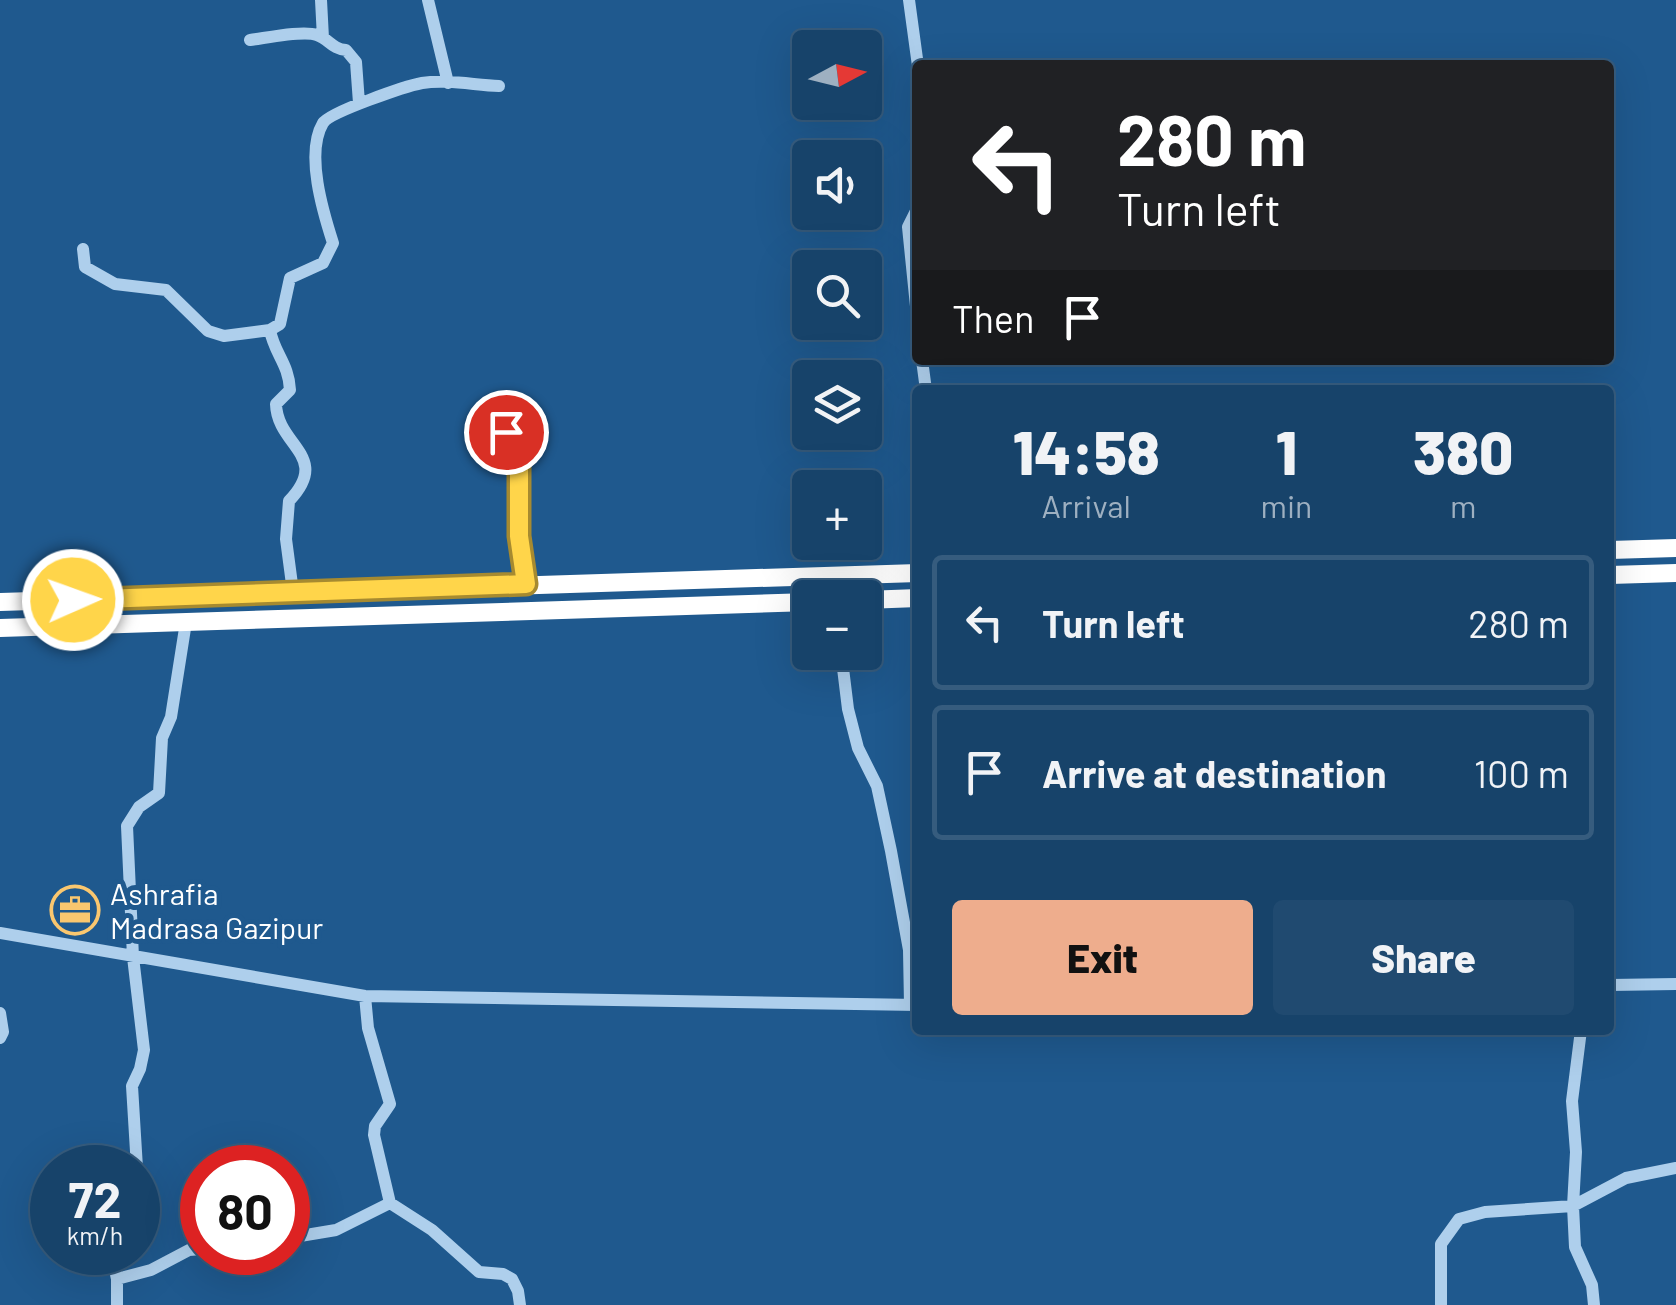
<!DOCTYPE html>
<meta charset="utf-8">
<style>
:root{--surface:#17436a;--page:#204a70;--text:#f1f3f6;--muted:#9eb0c1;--line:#365c7e;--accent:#eead8d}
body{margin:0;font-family:Barlow,sans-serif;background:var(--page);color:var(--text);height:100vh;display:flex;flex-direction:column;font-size:38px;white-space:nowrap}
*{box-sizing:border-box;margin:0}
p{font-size:32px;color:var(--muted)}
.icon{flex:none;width:55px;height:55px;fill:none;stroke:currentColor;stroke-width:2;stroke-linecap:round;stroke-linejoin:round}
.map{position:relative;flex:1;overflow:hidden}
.side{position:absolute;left:912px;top:385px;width:702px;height:650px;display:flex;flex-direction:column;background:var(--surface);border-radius:10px;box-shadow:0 10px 40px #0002,0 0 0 2px var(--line)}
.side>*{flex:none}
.guide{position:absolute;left:912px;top:60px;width:702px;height:305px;border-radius:10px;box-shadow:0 10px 40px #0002,0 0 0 2px var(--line);background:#202124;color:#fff;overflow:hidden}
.needle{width:65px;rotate:83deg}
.buttons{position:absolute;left:792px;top:30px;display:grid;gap:20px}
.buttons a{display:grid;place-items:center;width:90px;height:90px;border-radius:10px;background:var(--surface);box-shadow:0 10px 40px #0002,0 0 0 2px var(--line);font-size:50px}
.speed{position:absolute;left:30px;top:1145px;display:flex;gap:20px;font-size:50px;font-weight:700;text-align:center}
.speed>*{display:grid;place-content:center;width:130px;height:130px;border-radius:50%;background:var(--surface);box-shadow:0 10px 40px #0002,0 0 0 2px var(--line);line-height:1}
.speed small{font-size:25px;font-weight:400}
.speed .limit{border:15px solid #d22;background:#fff;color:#111}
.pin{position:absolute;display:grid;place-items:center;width:85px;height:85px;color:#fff;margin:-42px;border:5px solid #fff;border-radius:50%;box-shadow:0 2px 10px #0007}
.me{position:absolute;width:110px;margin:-55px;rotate:88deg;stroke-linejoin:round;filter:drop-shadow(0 0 8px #0008)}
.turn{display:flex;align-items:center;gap:35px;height:210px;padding:0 40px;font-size:45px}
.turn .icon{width:130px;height:130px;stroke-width:2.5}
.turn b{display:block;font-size:70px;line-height:85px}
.then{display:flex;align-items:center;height:95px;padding:0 40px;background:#0003;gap:20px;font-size:38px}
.eta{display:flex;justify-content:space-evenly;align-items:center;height:170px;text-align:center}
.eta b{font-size:60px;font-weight:800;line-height:70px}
.action{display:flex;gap:20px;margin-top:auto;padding:20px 40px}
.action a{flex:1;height:115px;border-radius:10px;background:var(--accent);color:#111;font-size:40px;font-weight:800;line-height:115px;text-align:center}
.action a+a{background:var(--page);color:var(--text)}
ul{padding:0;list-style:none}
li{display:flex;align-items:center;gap:30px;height:135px;margin:0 20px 15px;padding:0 20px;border:5px solid var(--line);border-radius:10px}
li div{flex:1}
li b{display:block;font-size:38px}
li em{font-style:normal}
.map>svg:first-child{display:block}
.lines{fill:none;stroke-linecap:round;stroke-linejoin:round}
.minor{stroke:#aecfec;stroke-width:12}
.highway{stroke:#fff;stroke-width:18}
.route-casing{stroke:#a68a30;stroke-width:25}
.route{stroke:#ffd54a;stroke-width:18}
.labels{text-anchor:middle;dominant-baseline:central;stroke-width:10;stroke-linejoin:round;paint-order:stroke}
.poi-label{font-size:30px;fill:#fff;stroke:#1f598e;text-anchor:start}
</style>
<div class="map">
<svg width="1676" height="1305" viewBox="0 0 1676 1305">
<rect width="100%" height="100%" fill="#1f598e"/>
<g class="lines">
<path class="minor" d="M321 0 323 38
M428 0 448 83
M909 0 918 66
M250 40C266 38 303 30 317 35 329 39 332 49 346 50L356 62 359 103
M918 207 908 227 918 326
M83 249 85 267 115 284 166 290 208 331 224 336 270 330
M922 360 926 390
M506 431 514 434 519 454V536L526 584
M293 592 286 539 289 501C332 456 277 446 276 404L290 390C289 364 274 353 270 330L280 324 290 278 323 263 333 243C323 212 305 153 323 123 330 112 406 86 422 83 446 79 474 85 499 86
M841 652 848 709 858 748 877 786 891 851 909 950 910 1005
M0 933 365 996 918 1005
M1610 985 1676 984
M365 996 368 1028 390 1104 375 1126 374 1135 390 1203
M0 1013 3 1032 0 1038
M1581 1030 1572 1101 1576 1152 1573 1206 1575 1247 1592 1285 1594 1305
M137 1168 132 1086 140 1069 144 1050 133 957 127 826 139 807 159 793 162 738 171 717 186 622
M138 1179V1201
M288 1238 336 1230 390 1203 432 1230 479 1272 503 1274 512 1279 518 1291 520 1305
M111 1252 117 1279V1305
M117 1279 151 1270 189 1250 202 1249
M1441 1305V1244L1459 1219 1485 1212 1573 1206 1626 1178 1676 1168"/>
<path class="highway" d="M1610 550 1676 548
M1610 575 1676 573
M865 600 918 598
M0 602 918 573
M0 628 810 602"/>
</g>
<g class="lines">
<g class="route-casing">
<path id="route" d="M73 600 526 584 519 536V454L514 434 506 432"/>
</g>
<use href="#route" class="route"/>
</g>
<defs>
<g id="office-ring" transform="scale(2.5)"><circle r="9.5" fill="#1f598e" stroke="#fac76f" stroke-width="1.5"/><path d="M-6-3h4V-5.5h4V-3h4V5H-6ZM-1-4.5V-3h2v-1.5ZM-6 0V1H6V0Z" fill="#fac76f"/></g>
</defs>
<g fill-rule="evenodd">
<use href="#office-ring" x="75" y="910"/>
</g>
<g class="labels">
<g class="poi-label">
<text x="110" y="893">Ashrafia<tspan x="110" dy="34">Madrasa Gazipur</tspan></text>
</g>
</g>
</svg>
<div class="buttons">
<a><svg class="needle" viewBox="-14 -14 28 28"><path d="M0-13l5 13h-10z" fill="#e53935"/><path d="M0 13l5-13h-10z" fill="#9eb0c1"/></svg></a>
<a><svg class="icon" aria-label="sound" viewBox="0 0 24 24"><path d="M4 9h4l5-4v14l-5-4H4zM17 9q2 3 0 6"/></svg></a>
<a><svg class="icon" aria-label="search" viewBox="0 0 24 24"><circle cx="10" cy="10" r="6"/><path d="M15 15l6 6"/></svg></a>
<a><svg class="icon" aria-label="layers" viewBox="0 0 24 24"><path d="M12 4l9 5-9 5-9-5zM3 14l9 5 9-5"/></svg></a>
<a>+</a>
<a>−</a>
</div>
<div class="speed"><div>72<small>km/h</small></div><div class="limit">80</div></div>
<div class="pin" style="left:506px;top:432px;background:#d93025"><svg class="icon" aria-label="arrive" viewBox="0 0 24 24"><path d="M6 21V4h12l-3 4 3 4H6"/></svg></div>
<svg class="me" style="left:73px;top:600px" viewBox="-20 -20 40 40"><circle r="17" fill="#ffd54a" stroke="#fff" stroke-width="3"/><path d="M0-11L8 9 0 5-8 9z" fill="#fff"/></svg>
<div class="guide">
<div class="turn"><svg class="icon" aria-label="left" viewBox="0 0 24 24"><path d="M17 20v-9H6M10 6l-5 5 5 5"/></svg><div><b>280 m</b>Turn left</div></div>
<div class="then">Then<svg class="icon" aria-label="arrive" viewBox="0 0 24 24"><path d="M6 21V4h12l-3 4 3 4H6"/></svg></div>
</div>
<section class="side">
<div class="eta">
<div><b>14:58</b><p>Arrival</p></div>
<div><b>1</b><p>min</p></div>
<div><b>380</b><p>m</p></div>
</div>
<ul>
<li><svg class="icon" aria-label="left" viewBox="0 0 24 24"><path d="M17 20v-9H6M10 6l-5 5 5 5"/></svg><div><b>Turn left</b></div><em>280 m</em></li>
<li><svg class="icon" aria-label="arrive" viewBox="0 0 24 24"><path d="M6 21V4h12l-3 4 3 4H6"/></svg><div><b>Arrive at destination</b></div><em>100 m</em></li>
</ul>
<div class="action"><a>Exit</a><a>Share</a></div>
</section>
</div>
